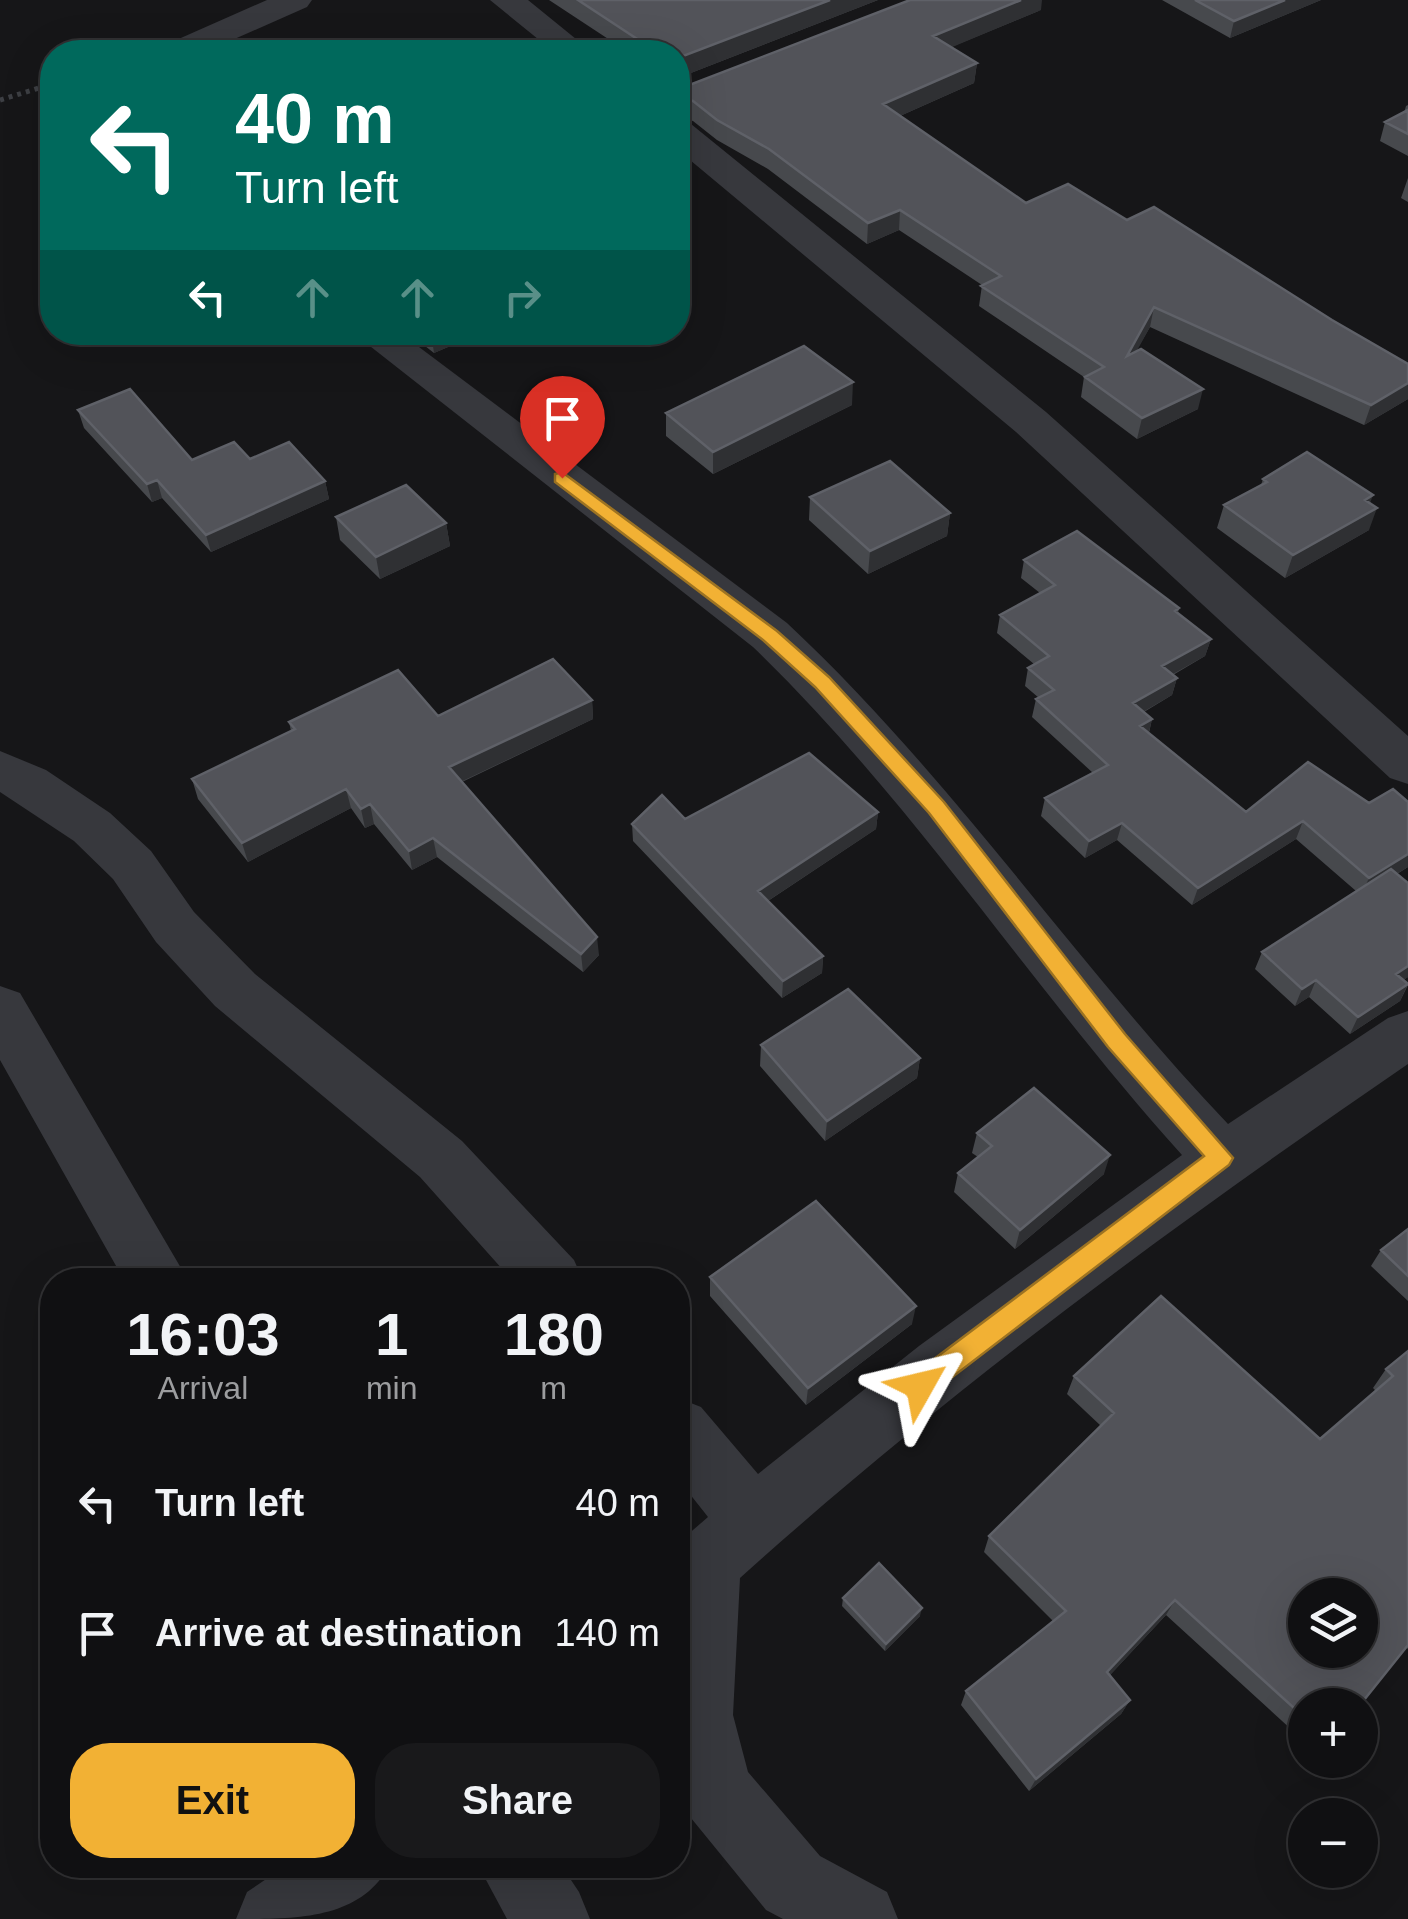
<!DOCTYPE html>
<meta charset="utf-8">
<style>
:root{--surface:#101012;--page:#19191b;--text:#f1f3f6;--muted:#9c9d9f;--line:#303032;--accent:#f2b134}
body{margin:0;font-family:Helvetica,sans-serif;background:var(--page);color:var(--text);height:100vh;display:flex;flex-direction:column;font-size:38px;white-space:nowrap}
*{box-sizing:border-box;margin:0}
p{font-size:32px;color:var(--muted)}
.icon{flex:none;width:55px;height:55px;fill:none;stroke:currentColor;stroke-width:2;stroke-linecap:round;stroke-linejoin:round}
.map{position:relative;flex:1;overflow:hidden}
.side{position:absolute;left:40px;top:1268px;width:650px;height:610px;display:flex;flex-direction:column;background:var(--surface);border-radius:40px;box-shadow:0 10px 40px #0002,0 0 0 2px var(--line)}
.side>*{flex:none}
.banner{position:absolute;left:40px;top:40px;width:650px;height:305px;border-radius:40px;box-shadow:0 10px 40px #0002,0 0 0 2px var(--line);background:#00695c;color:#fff;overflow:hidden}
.buttons{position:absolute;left:1288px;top:1578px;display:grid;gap:20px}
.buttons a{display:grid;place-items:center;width:90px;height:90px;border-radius:50%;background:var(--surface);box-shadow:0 10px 40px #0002,0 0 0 2px var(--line);font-size:50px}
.pin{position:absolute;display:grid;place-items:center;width:85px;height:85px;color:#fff;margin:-102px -42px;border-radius:50% 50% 50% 0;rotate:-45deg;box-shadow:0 0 10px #0007}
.pin .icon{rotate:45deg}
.me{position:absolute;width:110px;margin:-55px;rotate:53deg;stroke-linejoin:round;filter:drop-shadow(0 0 8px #0008)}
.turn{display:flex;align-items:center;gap:35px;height:210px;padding:0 30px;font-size:45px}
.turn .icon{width:130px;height:130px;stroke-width:2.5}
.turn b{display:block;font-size:70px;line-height:85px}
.lanes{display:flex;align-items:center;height:95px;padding:0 30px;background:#0003;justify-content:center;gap:50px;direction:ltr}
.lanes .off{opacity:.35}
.eta{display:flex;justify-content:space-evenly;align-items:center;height:170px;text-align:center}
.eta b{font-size:60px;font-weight:700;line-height:70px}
.cta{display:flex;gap:20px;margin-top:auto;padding:20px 30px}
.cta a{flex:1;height:115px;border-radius:40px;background:var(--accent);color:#111;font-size:40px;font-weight:700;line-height:115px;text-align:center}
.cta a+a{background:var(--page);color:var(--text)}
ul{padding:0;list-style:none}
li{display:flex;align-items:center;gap:30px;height:130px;padding:0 30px}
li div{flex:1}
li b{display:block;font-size:38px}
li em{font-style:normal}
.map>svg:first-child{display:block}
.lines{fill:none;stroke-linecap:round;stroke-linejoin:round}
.path{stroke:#3d3f44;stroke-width:5;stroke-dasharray:4 5;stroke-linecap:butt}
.minor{fill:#37383d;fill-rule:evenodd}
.tertiary{fill:#37383d;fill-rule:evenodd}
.wall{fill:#47494d}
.shaded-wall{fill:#2f3033}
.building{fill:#525359;stroke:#5f6168;stroke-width:2.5;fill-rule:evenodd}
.route{fill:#f2b134;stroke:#9d7322;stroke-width:2.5}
</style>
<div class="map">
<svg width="1408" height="1919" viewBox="0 0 1408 1919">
<rect width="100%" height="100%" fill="#161618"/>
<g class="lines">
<path class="path" d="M0 100 52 84"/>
<path class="minor" d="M267 0H312L307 7 205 52H160L165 45Z
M490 0H528L592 52H554Z
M678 121 691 124 1046 412 1408 736V784L1390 778 1016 432 678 150Z
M352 332H399L787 623C951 776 1074 962 1228 1124L1388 1018 1408 1011V1064C1176 1223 949 1390 740 1578L733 1715 748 1772 820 1856 887 1892 898 1919H783L766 1910 691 1818 678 1781V1543L708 1517 678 1479V1398L701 1407 758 1474 919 1346 1182 1155C1033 990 914 802 753 647Z
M0 751 46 770 110 813 151 851 194 912 255 974 462 1141 574 1260 583 1280H512L420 1177 215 1006 156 942 113 879 74 841 0 792Z
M287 1865H390C360 1919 300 1919 236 1919L247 1892Z"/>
<path class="tertiary" d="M0 986 20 993 188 1280H124L0 1060Z
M478 1865H561L579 1892 590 1919H507Z"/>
</g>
<path class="wall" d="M549 0H878L678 78V52H628Z
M1162 0H1321L1230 38Z
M1041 10 951 47 977 63 974 83 900 116 1026 203 1127 220 1332 320 1408 364V399L1364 425 1150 327 1136 351 1198 409 1137 439 1081 397 1084 377 979 306 982 285 899 230 867 244 768 169 717 140 693 121 679 117 678 118V88L679 89Z
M1408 105V156L1380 141 1385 122 1404 113 1406 106Z
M1408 178V202L1401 198Z
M407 332H483L434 353Z
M852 405 713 474 666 436V413Z
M78 410 192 460 250 459 325 481 329 499 211 552 162 498 152 502 84 428Z
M1263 479 1370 503 1369 530 1285 578 1217 528 1224 505 1261 485Z
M810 497 950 513 947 536 868 574 809 520Z
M336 517 446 523 450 546 380 579 340 540Z
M1024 560 1179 608 1178 613 1211 639 1205 656 1173 675 1177 678 1172 695 1144 712 1152 719 1149 733 1246 812 1369 803 1408 802V867L1397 874 1408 883V977L1403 980 1408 985 1400 1001 1350 1034 1309 997 1295 1006 1255 969 1262 952 1356 891 1296 839 1192 905 1117 840 1085 858 1041 816 1045 798 1093 773 1032 717 1036 699 1039 698 1025 686 1028 668 1034 664 997 633 1000 615 1040 593 1021 578Z
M592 700 593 719 462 782 599 955 583 972 437 857 412 870 374 824 365 828 351 808 248 862 198 799 192 779 291 731 289 722 438 716Z
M878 812 876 829 768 901 823 956 822 973 782 998 633 841 632 824 685 819Z
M761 1045 920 1058 917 1078 825 1141 760 1066Z
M977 1133 1104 1174 1015 1249 954 1192 958 1173 978 1157 972 1153Z
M1408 1229V1301L1371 1266 1381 1250Z
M710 1277 912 1324 806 1405 710 1296Z
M1408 1351V1649L1406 1647 1305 1705V1742L1166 1615 1110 1675 1130 1700 1121 1714 1029 1791 961 1705 966 1691 1053 1621 984 1552 989 1536 1101 1426 1067 1394 1074 1376 1320 1439 1376 1391 1373 1388 1386 1369Z
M843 1598 920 1616 885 1651 842 1606Z"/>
<path class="shaded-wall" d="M830 0H878L678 78V58Z
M1021 0H1042L1041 10 931 56 933 36Z
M1285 0H1321L1230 38 1234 21Z
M977 63 974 83 882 124 883 104Z
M900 210 899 230 867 244 868 223Z
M1154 307 1150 327 1123 376 1127 356Z
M431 332H483L434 353Z
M853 382 852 405 713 474V452Z
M1408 383V399L1364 425 1371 405Z
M1203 389 1198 409 1137 439 1142 418Z
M157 480 162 498 152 502 147 484Z
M325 481 329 499 211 552 206 535Z
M1373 495 1366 514 1377 508 1369 530 1285 578 1293 555Z
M950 513 947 536 868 574 870 551Z
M446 523 450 546 380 579 376 557Z
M1211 639 1205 656 1157 683 1162 666Z
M1177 678 1172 695 1129 720 1133 703Z
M592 700 593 719 452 786 449 767Z
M1152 719 1148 736 1140 726Z
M346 789 351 808 248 862 242 843Z
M370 804 374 824 365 828 361 809Z
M878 812 876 829 757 908 758 891Z
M1303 821 1296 839 1192 905 1198 888Z
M1122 823 1117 840 1085 858 1089 841Z
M433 838 437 857 412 870 409 851Z
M1408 854V867L1361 895 1369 878Z
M597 937 599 955 583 972 581 954Z
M823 956 822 973 782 998 783 981Z
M1408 966V977L1388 991 1396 974Z
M1316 980 1309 997 1295 1006 1302 989Z
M1408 984 1400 1001 1350 1034 1358 1017Z
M920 1058 917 1078 825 1141 827 1121Z
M1110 1155 1104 1174 1015 1249 1020 1230Z
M916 1306 912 1324 806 1405 808 1388Z
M1175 1600 1166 1615 1099 1687 1107 1672Z
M922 1608 920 1616 885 1651 886 1644Z
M1130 1700 1121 1714 1029 1791 1036 1779Z"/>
<path class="building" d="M578 0H830L678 58V52H657Z
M910 0H1021L933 36 977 63 883 104 1026 203 1068 184 1127 220 1154 207 1332 320 1408 364V383L1371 405 1154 307 1127 356 1141 349 1203 389 1142 418 1085 377 1104 367 981 286 1001 276 900 210 868 223 769 149 717 120 693 101 678 98V88L679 89Z
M1195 0H1285L1234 21Z
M1408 110V134L1385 122Z
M804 346 853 382 713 452 666 413Z
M130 389 192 460 234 442 250 459 289 442 325 481 206 535 157 480 147 484 78 410Z
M1307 452 1373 495 1365 500 1377 508 1293 555 1224 505 1267 482 1263 479Z
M890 461 950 513 870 551 810 497Z
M406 485 446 523 376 557 336 517Z
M1077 531 1179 608 1175 611 1211 639 1162 666 1177 678 1133 703 1152 719 1140 726 1246 812 1308 762 1369 803 1393 789 1408 802V854L1369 878 1303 821 1198 888 1122 823 1089 841 1045 798 1108 765 1036 699 1054 690 1028 668 1049 656 1000 615 1055 585 1024 560Z
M553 659 592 700 449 767 597 937 581 954 433 838 409 851 370 804 361 809 346 789 242 843 192 779 295 729 289 722 398 670 438 716Z
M809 753 878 812 758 891 823 956 783 981 632 824 662 795 685 819Z
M1391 869 1408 883V966L1396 974 1408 984 1358 1017 1316 980 1302 989 1262 952Z
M848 989 920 1058 827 1121 761 1045Z
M1034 1088 1110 1155 1020 1230 958 1173 992 1146 977 1133Z
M816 1201 916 1306 808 1388 710 1277Z
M1408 1229V1276L1381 1250Z
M1161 1296 1320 1439 1393 1376 1386 1369 1408 1351V1645L1360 1705H1305V1718L1175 1600 1107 1672 1130 1700 1036 1779 966 1691 1066 1611 989 1536 1114 1413 1074 1376ZM1305 1595H1360V1650H1305Z
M879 1563 922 1608 886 1644 843 1598Z"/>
<path class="route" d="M562 472 777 631 829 677 944 802 1125 1034 1233 1158 1229 1165 929 1395 920 1398 910 1395 906 1386 910 1377 1204 1156 1108 1047 929 813 815 687 763 640 555 482V474Z"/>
</svg>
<div class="buttons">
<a><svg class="icon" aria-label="layers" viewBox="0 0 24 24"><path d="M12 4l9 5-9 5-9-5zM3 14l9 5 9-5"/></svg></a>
<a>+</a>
<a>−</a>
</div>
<div class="pin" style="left:562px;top:478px;background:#d93025"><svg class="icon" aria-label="arrive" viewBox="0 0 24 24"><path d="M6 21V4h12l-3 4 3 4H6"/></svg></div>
<svg class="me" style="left:920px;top:1386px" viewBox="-20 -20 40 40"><path d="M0-17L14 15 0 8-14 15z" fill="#f2b134" stroke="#fff" stroke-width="4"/></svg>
<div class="banner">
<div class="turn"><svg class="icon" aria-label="left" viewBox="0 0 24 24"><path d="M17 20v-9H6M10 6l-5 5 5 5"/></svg><div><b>40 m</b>Turn left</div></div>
<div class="lanes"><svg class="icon" aria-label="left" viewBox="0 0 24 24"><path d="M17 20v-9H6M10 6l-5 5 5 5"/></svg><svg class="icon off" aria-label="ahead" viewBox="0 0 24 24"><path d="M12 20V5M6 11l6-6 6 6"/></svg><svg class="icon off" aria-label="ahead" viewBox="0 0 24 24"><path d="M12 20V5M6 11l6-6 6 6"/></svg><svg class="icon off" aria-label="right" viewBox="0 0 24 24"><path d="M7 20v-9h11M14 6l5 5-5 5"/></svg></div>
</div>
<section class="side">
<div class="eta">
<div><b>16:03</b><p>Arrival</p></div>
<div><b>1</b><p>min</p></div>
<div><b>180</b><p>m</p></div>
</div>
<ul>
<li><svg class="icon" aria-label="left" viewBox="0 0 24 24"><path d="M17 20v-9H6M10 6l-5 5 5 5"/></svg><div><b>Turn left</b></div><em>40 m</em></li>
<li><svg class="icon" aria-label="arrive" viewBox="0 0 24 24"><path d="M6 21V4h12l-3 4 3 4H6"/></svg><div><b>Arrive at destination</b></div><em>140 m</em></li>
</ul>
<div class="cta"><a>Exit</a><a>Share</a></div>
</section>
</div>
